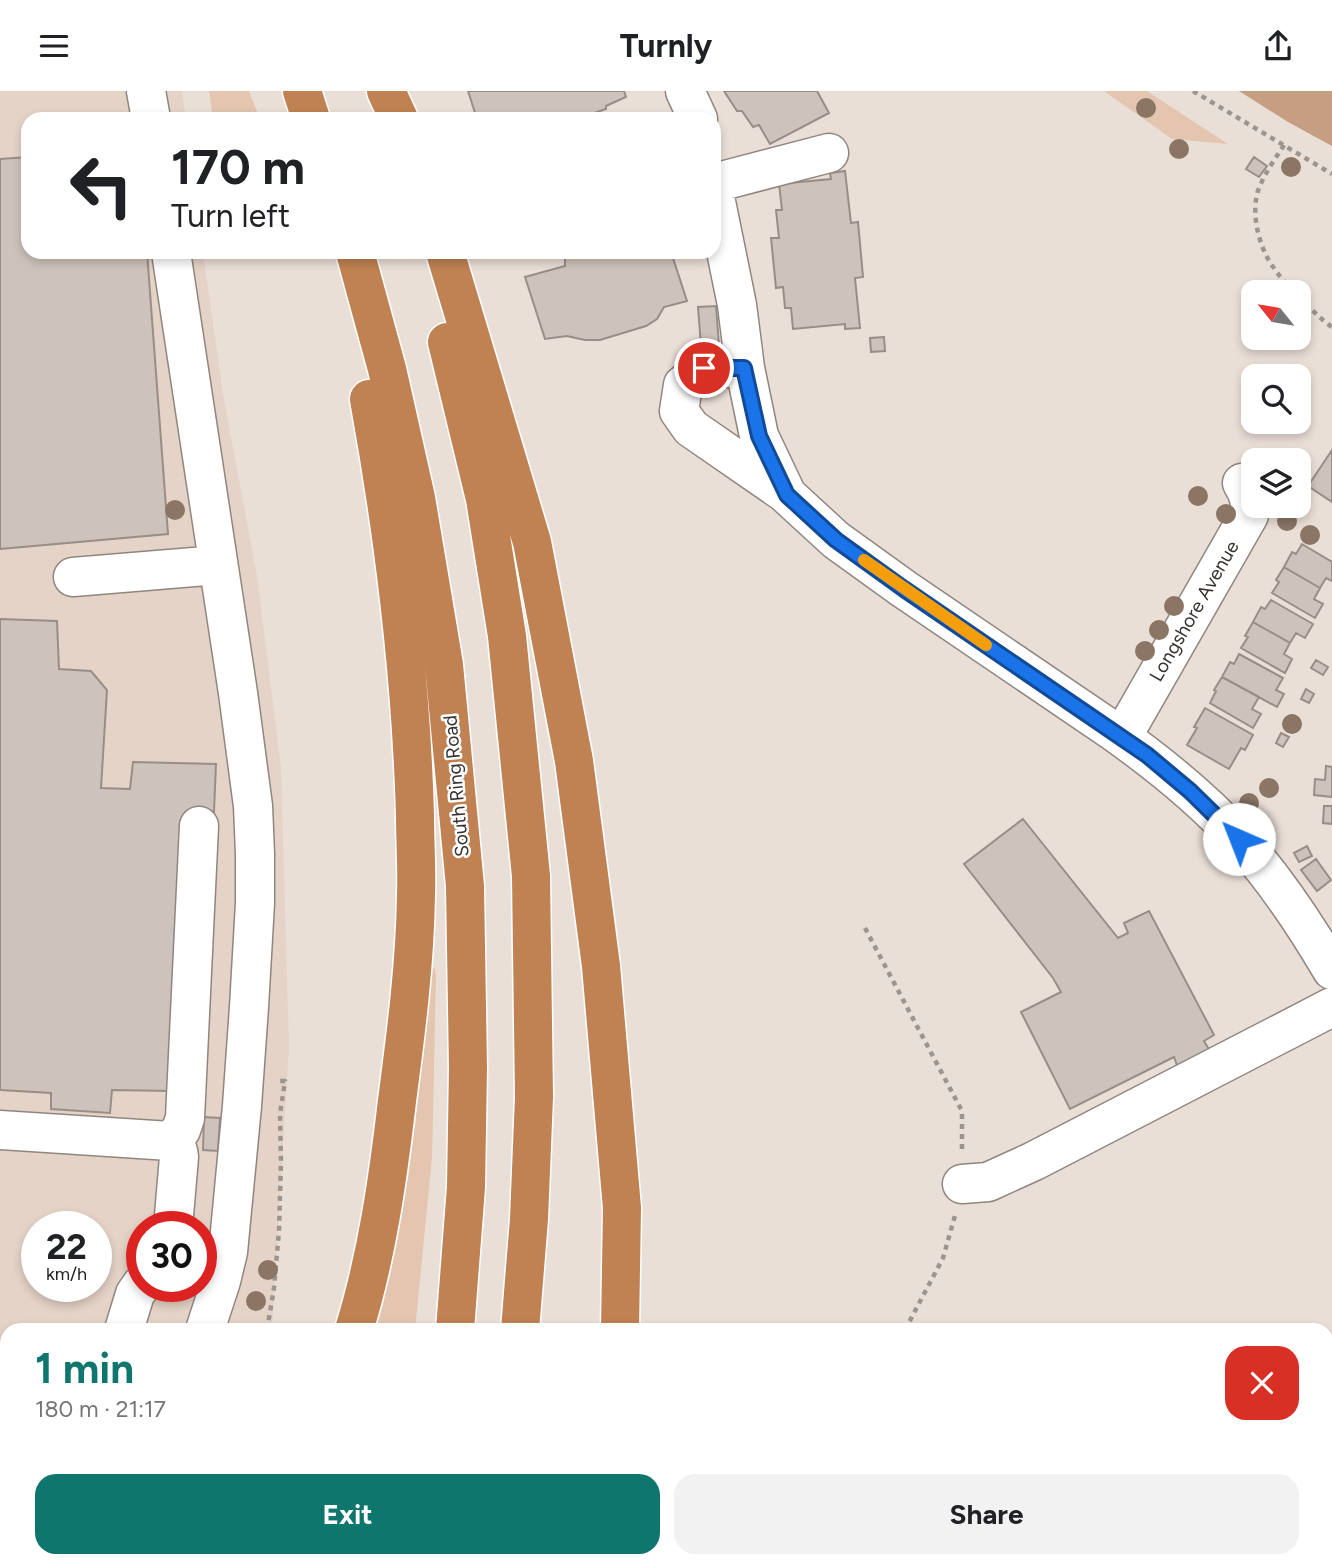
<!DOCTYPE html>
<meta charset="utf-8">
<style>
:root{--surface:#fff;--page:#f2f2f2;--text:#202124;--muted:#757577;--accent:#0f766e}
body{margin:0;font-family:Figtree,sans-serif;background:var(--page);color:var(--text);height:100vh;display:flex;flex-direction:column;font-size:26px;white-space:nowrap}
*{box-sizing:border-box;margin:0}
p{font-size:23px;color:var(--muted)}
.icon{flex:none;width:38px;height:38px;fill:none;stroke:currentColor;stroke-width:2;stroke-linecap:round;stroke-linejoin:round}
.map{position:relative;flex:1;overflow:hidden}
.panel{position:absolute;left:0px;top:1232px;width:1334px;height:245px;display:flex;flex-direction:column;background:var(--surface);border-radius:21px 21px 0 0;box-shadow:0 4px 10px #0003}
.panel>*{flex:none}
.top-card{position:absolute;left:21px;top:21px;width:700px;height:147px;border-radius:21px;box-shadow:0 4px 10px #0003;background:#fff;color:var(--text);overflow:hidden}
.needle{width:46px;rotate:300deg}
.controls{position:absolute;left:1241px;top:189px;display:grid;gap:14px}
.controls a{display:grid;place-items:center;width:70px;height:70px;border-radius:14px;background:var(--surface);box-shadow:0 4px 10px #0003;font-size:35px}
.speed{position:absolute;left:21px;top:1120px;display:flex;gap:14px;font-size:35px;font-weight:700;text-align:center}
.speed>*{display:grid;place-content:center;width:91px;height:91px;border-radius:50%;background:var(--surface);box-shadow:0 4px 10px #0003;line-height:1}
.speed small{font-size:18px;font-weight:400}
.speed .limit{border:10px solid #d22;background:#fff;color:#111}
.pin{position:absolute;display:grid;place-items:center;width:60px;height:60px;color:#fff;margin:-30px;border:4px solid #fff;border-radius:50%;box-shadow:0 2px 7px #0007}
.me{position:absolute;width:77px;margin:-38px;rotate:316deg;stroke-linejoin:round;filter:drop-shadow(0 0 5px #0008)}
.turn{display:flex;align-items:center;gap:24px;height:147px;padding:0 35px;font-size:32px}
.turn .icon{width:91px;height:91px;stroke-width:2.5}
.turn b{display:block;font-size:49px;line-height:60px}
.round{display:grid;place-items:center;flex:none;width:74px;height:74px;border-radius:21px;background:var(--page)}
.head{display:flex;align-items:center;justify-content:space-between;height:119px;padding:0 35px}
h1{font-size:42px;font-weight:700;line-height:52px;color:var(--accent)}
.button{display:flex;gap:14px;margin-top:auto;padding:14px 35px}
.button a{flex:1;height:80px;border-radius:21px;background:var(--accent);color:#fff;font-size:28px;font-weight:700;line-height:80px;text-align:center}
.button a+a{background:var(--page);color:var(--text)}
header{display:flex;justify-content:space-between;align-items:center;height:91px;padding:0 35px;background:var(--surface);font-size:32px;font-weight:700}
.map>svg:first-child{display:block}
.built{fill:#e5d3c7;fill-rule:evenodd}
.green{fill:#e3c5b0}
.water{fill:#c69e81}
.building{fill:#cec3bc;stroke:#988e87;stroke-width:2}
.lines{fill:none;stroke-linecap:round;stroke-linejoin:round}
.minor-casing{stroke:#90867f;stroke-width:41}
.highway-casing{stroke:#fff;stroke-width:41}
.path{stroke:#9c958f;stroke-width:4.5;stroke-dasharray:5 5;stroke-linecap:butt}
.minor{stroke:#fff;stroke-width:38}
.highway{stroke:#c08252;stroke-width:38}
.tree{fill:#8b7666}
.route-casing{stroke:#114b97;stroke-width:18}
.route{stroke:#1a73e8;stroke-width:12}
.slow{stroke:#f59e0b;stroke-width:12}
.labels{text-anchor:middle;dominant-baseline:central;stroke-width:5;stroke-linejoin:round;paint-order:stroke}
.street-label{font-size:19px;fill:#373330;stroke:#fff}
</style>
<header><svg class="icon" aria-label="menu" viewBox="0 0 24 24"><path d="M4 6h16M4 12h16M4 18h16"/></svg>Turnly<svg class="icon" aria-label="share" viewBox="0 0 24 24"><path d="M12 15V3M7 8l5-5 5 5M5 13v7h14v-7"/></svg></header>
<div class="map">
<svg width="1332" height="1477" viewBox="0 0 1332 1477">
<rect width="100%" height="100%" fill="#eadfd7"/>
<path class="built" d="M0 0H182L186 28H28V161H203L223 303 257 485 281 677 289 956 272 1239H7V1470H220L215 1477H0ZM37 1136H96V1195H37ZM142 1136H201V1195H142Z"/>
<path class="green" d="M209 0H249L260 28H213Z
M1104 0H1147L1228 53 1172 48Z
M430 875 435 878 436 886 432 1067 415 1239H376C410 1120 420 998 430 875Z
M1327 1387H1332V1454H1327Z
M269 1470H383L381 1477H265Z"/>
<path class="water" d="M1239 0H1332V55L1288 31Z"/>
<path class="building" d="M468 0H624L626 6 606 15V18L582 26 581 28H477Z
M724 0H817L829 22 770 53 759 34 753 36 742 20H737Z
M28 66V161H147L168 443 0 458V68Z
M1254 66 1267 75 1259 86 1246 78Z
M845 80 851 132 858 131 863 186 855 187 860 237 845 238V233L793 238 791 217H785L783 196 776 197 771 147H779L776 119H782L779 93 831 88 830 82Z
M575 161H671L687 210 664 216 657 228 646 235 600 249H585L567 245 545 248 525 186 565 175V167L575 164Z
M716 215 719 254 701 255 698 216Z
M884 246 885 260 871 261 870 247Z
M1332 359V411L1308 395Z
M1302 453 1332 471V490L1326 487 1320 497 1284 476 1292 461 1296 463Z
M1284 476 1320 497 1314 508 1323 513 1315 527 1272 502 1279 491 1276 489Z
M1271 509 1313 533 1305 547 1296 542 1290 552 1253 531 1261 516 1265 518Z
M0 528 57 530 59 578 91 580 107 599 101 697 130 698 133 671 216 673 213 743 171 1000 112 999 110 1022 51 1018V1002L0 999Z
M1253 531 1290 552 1284 563 1292 568 1285 582 1241 557 1248 546 1245 545Z
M1239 563 1283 587 1276 599 1284 603 1277 616 1222 586 1230 571 1234 573Z
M1316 569 1328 576 1323 584 1311 577Z
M1222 586 1259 606 1252 618 1261 623 1253 637 1210 612 1216 600 1214 599Z
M1306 598 1314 603 1309 612 1301 608Z
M1205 617 1253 644 1245 659 1241 657 1229 678 1187 654 1197 637 1194 636Z
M1281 642 1289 646 1283 656 1276 652Z
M1326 675 1332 676V706L1314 704 1315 688 1325 689Z
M1324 715H1332V733L1323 732Z
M1023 728 1118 847 1128 842 1124 832 1149 820 1214 944 1204 950 1210 960 1178 977 1174 966 1070 1018 1021 921 1061 901 1053 887 964 773Z
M1307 755 1312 765 1299 771 1294 762Z
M1316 768 1331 789 1317 800 1301 779Z
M204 1026 220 1027 218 1060 203 1059Z"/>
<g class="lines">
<g class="minor-casing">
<path id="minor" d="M146 0 151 28
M685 0 698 28
M714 92 829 62
M714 101 737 214 745 277 759 345 787 404 836 449 904 498 1113 640C1158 672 1201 706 1239 748 1275 788 1305 833 1332 879
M171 161 238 602 253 715 255 763V812L249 916 242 1015 228 1161 221 1190 205 1239
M745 277H704L683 294 679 320 691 337 785 402
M73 486 218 474
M1122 646 1249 424C1251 411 1249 403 1242 392
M0 1039 170 1050C177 1054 178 1058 179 1066L173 1136
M170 1050 181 1039 185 1027 199 735
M962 1093 988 1091 1034 1070 1332 916
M124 1239 135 1203 142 1193
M0 1363 7 1360
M1326 1374H1332
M0 1424 7 1422
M1316 1470 1332 1472"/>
</g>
<g class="highway-casing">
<path id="highway" d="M302 0 311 28
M386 0 399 28
M355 161 387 278 416 407 444 574 465 795 468 977 466 1096 455 1239
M445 161 532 451 574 670 601 875 622 1117 620 1239
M447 251 485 408 507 545 531 785 534 1006 529 1128 520 1239
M354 1239C377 1165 388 1087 397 1010 406 942 415 873 416 804 417 778 415 751 415 724 411 585 394 446 369 308
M250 1477 254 1470
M418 1477 420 1470
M486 1477 487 1470
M612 1477V1470"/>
</g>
<path class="path" d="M1193 0 1332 83
M1284 54C1275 68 1265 82 1259 97 1251 118 1257 147 1267 166 1274 179 1284 190 1293 201
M1298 206C1310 216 1320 228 1332 236
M865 837 962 1020V1061
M267 1239 274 1197 279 1140 281 1071 280 1023 285 990H277
M905 1239 943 1167 956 1121
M210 1477 212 1470
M769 1477 772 1470"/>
<use href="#minor" class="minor"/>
<use href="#highway" class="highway"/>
</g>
<g class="tree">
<circle cx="1146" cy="17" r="10"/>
<circle cx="1179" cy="58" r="10"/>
<circle cx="1291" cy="76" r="10"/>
<circle cx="1198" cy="405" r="10"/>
<circle cx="175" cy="419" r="10"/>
<circle cx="1226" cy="423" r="10"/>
<circle cx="1287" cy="430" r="10"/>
<circle cx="1310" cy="444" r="10"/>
<circle cx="1174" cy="515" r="10"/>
<circle cx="1159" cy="539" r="10"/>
<circle cx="1145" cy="560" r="10"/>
<circle cx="1292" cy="633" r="10"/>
<circle cx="1269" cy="697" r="10"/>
<circle cx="1249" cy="712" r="10"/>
<circle cx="268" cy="1179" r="10"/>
<circle cx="256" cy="1210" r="10"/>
</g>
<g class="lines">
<g class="route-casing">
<path id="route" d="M704 277H744L759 345 787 404 836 449 904 498 1147 664 1190 700 1239 748"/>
</g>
<use href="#route" class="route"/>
<path class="slow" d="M864 469 986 554"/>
</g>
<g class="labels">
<g class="street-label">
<text transform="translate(1194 520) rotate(-60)">Longshore Avenue</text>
<text transform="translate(456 695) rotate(-95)">South Ring Road</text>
</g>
</g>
</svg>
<div class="controls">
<a><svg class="needle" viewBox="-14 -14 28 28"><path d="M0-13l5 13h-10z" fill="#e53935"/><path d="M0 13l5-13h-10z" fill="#757577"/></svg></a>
<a><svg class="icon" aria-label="search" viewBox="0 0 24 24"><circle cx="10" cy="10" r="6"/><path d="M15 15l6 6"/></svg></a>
<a><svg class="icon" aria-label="layers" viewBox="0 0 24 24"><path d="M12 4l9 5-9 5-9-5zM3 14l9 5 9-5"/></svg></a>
</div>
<div class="speed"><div>22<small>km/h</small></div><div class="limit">30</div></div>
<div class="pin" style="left:704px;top:277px;background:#d93025"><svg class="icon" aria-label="arrive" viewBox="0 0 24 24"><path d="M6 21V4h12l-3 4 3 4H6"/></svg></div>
<svg class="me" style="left:1239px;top:748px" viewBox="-20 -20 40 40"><circle r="19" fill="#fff"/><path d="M0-13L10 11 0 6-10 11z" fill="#1a73e8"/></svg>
<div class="top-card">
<div class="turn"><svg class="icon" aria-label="left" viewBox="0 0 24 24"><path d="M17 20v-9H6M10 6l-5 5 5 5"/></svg><div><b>170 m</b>Turn left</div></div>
</div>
<section class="panel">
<div class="head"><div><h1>1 min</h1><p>180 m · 21:17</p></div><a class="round" style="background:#d93025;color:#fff"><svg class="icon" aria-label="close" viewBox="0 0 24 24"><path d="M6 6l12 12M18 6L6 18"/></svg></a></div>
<div class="button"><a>Exit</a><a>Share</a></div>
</section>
</div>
